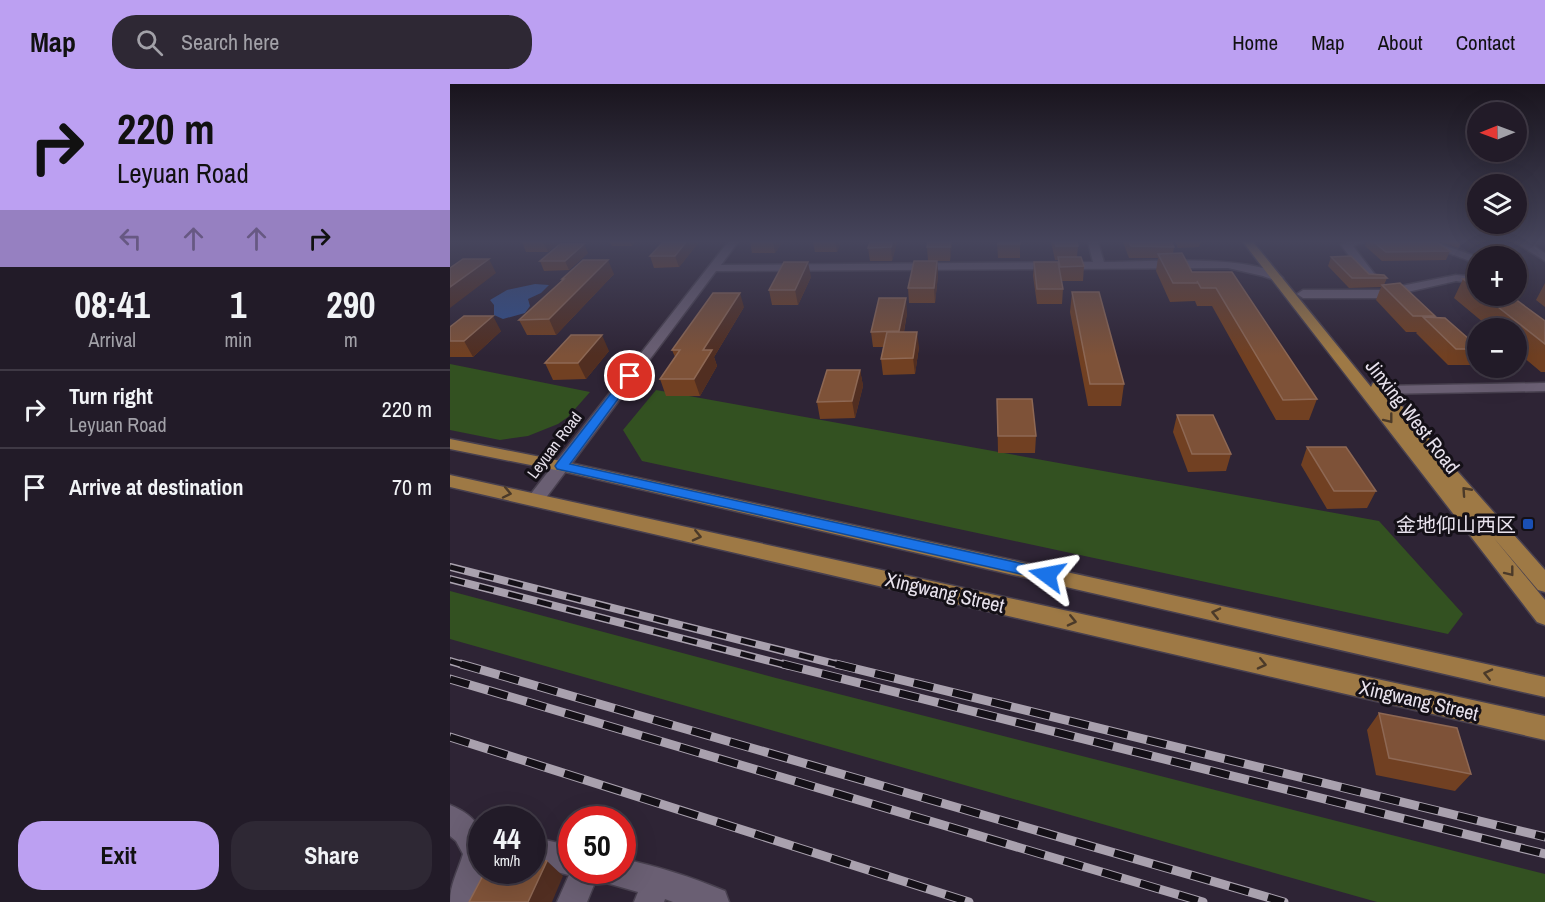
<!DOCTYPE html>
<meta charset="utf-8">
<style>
:root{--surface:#221b28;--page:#2e2834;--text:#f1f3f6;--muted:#a2a1a8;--line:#3f3945;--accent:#bca0f2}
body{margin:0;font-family:"Archivo Narrow","Noto Sans SC",sans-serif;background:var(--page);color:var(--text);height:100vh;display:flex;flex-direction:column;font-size:22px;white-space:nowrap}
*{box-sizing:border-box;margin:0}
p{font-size:20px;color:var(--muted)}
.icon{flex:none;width:33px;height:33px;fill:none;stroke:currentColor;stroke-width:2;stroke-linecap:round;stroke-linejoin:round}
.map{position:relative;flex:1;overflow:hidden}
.sheet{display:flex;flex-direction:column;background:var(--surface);width:450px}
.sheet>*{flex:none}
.guide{background:#bca0f2;color:#111;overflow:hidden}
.needle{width:39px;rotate:269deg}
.fabs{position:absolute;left:1017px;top:18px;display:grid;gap:12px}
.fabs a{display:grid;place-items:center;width:60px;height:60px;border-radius:50%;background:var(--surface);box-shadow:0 6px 24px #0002,0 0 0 2px var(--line);font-size:30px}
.speed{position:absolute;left:18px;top:722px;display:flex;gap:12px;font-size:30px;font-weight:700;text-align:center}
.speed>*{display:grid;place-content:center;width:78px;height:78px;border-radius:50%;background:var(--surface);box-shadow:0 6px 24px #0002,0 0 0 2px var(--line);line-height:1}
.speed small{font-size:15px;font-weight:400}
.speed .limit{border:9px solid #d22;background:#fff;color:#111}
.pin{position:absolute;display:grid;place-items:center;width:51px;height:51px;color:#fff;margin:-26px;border:3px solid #fff;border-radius:50%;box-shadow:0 2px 6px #0007}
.me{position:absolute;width:66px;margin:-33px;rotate:283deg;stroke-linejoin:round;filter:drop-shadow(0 0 4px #0008)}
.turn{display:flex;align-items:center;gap:21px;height:126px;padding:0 18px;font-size:27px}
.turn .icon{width:78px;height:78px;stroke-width:2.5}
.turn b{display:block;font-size:42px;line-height:51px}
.lanes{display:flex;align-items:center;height:57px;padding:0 18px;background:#0003;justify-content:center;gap:30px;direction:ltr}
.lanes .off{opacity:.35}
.eta{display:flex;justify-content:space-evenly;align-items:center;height:102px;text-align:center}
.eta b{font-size:36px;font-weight:700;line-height:42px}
.button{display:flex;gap:12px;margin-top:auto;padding:12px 18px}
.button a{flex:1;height:69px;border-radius:24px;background:var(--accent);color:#111;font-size:24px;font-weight:700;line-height:69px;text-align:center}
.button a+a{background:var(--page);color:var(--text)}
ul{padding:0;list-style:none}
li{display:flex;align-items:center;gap:18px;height:78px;padding:0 18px;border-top:2px solid var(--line)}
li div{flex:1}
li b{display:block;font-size:22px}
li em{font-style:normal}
header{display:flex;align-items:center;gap:36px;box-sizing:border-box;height:84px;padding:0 30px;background:var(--accent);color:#111}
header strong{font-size:28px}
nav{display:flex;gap:33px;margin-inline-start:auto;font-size:21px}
.search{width:420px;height:54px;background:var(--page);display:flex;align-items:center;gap:15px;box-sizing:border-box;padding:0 21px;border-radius:24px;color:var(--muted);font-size:22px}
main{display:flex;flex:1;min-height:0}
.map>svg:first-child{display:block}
.green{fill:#335121}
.water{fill:#304f8d}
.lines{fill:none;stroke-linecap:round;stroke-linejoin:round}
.minor-casing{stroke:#48404f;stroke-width:3}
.major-casing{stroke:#48404f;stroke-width:3}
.minor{fill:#6a5f73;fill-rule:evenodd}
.major{fill:#9e7945;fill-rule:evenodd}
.rail-far1-casing{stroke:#a9a1ae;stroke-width:8}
.rail-casing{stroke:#a9a1ae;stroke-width:9}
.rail-far1{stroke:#141017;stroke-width:5;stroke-dasharray:15;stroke-linecap:butt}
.rail{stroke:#141017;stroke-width:7;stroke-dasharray:20;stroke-linecap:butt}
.wall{fill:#714022}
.shaded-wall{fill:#512e21}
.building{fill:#7e5238;stroke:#8e6854;stroke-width:1.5}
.oneway{stroke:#4b3a29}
.route{fill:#1a73e8;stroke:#114b97;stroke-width:1.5}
.transit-dot{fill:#1a4fb4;stroke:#141017;stroke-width:2}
.labels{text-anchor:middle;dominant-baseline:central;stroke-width:6;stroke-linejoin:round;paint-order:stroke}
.far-street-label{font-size:16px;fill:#e8e2ed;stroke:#141017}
.street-label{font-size:20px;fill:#e8e2ed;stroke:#141017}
.poi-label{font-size:20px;fill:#e8e2ed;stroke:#141017;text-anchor:end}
</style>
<header>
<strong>Map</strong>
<div class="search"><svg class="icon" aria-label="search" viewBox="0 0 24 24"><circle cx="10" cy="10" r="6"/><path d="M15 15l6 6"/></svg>Search here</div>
<nav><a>Home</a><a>Map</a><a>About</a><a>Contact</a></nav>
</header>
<main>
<section class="sheet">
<div class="guide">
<div class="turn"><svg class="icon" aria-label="right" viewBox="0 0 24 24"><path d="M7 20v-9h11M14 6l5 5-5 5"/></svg><div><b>220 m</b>Leyuan Road</div></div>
<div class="lanes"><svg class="icon off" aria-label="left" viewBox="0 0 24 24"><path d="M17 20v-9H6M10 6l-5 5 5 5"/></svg><svg class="icon off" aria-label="ahead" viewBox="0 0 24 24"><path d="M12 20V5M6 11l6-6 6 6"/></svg><svg class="icon off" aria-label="ahead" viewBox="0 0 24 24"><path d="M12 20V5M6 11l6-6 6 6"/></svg><svg class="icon" aria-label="right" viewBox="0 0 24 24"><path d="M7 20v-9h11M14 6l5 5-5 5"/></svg></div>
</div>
<div class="eta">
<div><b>08:41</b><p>Arrival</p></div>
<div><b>1</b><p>min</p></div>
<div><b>290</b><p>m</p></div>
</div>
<ul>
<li><svg class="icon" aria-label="right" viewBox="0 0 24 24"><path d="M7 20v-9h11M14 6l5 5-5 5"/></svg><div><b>Turn right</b><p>Leyuan Road</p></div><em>220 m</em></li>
<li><svg class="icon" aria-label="arrive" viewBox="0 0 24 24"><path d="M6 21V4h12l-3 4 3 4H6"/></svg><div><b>Arrive at destination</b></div><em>70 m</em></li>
</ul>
<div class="button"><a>Exit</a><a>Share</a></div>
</section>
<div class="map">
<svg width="1095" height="818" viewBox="0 0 1095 818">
<rect width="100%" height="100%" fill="#2e2435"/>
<path class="green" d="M0 280 140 308 118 333 108 340 78 352 50 356 0 346Z
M206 306 929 437 1013 530 998 550 192 377 173 346Z
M0 507 326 594 1095 790V818H927L0 555Z"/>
<path class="water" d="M85 200 99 201 91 209 78 215 80 222 75 229 53 235 44 231V221L40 216 57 206Z"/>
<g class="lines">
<g class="minor-casing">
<path id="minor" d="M278 158H288L271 181 643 178 638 158H648L654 178C691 178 807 169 833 194L827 197 813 192 778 184 266 187 92 419H80L77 415 80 411Z
M913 158 903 162 926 192 920 195 916 194 891 161 896 158Z
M969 158H984L1028 173V180Z
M1065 158H1077L1095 169V177Z
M1006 191 1028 193V200L1006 197 931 214H853L847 210 853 206H931Z
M1095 299V307L931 310 924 306 931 302Z
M0 721C36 736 32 752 32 786H38L25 818H0C0 800 8 787 13 770L6 757 0 752Z
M82 753 122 762V786H172V775C208 782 241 793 275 807L279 818H223L215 815 214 818H184L188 808 146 796 137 818H107L119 791 82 782Z"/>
</g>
<g class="major-casing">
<path id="major" d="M793 158H803L921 303 923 299H933L992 370 1095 486V508L1088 506 1043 453 1095 516V541L1087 538Z
M0 355 111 377 1095 593V613L111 387 0 365Z
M0 391 1095 632V656L0 403Z"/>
</g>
<use href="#minor" class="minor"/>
<use href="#major" class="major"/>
<g class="rail-far1-casing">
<path id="rail-far1" d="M0 483 393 582
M0 495 339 582
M0 577 17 582"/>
</g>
<g class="rail-casing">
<path id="rail" d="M11 580 834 818
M333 580 1095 770
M386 580 1095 753
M0 595 753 818
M0 653 519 818"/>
</g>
<use href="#rail-far1" class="rail-far1"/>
<use href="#rail" class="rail"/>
</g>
<path class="wall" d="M72 158H110L98 168H76Z
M160 158H186L182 162H162Z
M249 158 229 183 204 184 200 172Z
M300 158H332L325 169H302Z
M363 158H391L387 168H365Z
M420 158H447L442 177H420L418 164Z
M478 158H502L500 177H487L488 191 485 219H459L458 204 478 177 477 163Z
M547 158H570V174H548Z
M601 158H627L628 162 627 173 634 182 633 197H611L613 205 612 220H587L583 192 584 178 608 180V176H605Z
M673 158H721L724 163 723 169 742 188H782L867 315 859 336H826L762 222H747L745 217 720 218 706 187 708 174H679Z
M725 158H751L749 163 728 164Z
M917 158H987L1000 167 996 176 932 177 915 162Z
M991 158H1011L1008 164Z
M138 169 119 186 94 187 90 177Z
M881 173 919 190 937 194 934 201 985 232V234L1028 263V269L1021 281H998L966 249 967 248H956L926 216 931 203 899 204 878 182Z
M164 190 106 251H77L69 236 112 196V195Z
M361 193 348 221H322L319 206Z
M1013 195H1028V212H1061L1095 237V288H1091L1066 267V244H1040L1004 214Z
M1095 199V223L1086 216Z
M622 208 674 300 671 322H638L620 228Z
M294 223 264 273 267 282 250 312H216L210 295 225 273 222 266Z
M457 229 454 248 469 263 465 290 433 291 431 275 433 263H423L421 248Z
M0 243 51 247 23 273H0Z
M159 267 136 295 103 296 95 279Z
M410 286 413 302 405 334 370 335 367 318Z
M547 315 586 352 585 369H548Z
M727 331 781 370 776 387 738 388 723 348Z
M857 363 926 407 917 424 877 425 851 381Z
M929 629 1021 690 1005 707 926 691 917 646Z"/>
<path class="shaded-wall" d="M93 158H110L98 168Z
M180 158H186L182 162Z
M236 158H249L229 183 225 172Z
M323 158H332L325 169Z
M385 158H391L387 168Z
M442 158H447L442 177 441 163Z
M500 158H502L500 177Z
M134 160 138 169 119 186 115 177Z
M39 175 46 189 0 224V203Z
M158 176 164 190 106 251 99 235Z
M487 177 488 191 485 219 484 204Z
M358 178 361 193 348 221 345 206Z
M290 209 294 223 264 273 267 282 250 312 244 295 253 266Z
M456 214 457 229 451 263 449 247Z
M43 232 51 247 23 273 14 257Z
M467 248 469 263 465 290 463 274Z
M152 251 159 267 136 295 128 279Z
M410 286 413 302 405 334 402 317Z
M97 777 113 792 102 818H78Z"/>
<path class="building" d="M213 158H236L225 172H200Z
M420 158H442L441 163 418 164Z
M478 158H500V163H477Z
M548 158H570V160H548Z
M605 158H627L628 162H606Z
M679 158H721L724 163 681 162Z
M924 158H987L1000 167 936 168Z
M110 160H134L115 177H90Z
M732 169 742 188H782L867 315 833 316 766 204H751L747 197 748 199H723L708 170Z
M901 172 919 190 934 191 937 194H902L881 173Z
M608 173H631L634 182 610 183Z
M13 175H39L0 203V184Z
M133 176H158L99 235 69 236 114 195H112Z
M464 177H487L484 204H458Z
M334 178H358L345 206H319Z
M584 178H608L613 205H587Z
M1013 195H1028V206Z
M950 199 985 232H963L932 201Z
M622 208H649L674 300H640Z
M263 209H290L253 266H262L244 295H210L230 266H222Z
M1034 212H1061L1095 237V260Z
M429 214H456L449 247 421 248Z
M14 232H43L14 257H0V243Z
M973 233 995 234 1028 263V265H1006Z
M437 248H467L463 274 431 275Z
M121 251H152L128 279H95Z
M377 286H410L402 317 367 318Z
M547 315H582L586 352H548Z
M727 331H763L781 370H742Z
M857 363H896L926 407H884Z
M929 629 1007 644 1021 690 939 674Z
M82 774 97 777 78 818H19L36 786H82Z"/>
<defs><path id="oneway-chevron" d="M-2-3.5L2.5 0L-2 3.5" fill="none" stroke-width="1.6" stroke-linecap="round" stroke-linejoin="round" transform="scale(1.5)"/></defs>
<g class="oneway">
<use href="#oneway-chevron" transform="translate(939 335) rotate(52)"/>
<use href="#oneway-chevron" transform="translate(1016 407) rotate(-132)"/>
<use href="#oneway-chevron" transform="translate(57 409) rotate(12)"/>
<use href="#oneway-chevron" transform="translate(247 452) rotate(13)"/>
<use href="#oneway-chevron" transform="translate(1060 488) rotate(52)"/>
<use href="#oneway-chevron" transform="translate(766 529) rotate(-167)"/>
<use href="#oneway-chevron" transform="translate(622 537) rotate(13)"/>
<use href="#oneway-chevron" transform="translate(812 580) rotate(13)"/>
<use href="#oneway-chevron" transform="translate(1038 590) rotate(-167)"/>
</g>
<linearGradient id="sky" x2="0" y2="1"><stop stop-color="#19141d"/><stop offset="0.58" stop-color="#46455c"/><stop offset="1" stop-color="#46455c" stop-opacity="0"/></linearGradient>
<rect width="1095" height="272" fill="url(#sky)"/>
<path class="route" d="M180 289 185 292 120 380 597 485 602 487 604 491 602 495 597 496 107 385 105 382 107 379 176 290Z"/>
<rect class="transit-dot" x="1072" y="434" width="12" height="12" rx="3"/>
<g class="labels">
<g class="far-street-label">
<text transform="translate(104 361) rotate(-53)">Leyuan Road</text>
</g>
<g class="street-label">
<text transform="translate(963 332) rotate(52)">Jinxing West Road</text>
<text transform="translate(495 508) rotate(13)">Xingwang Street</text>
<text transform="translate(969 616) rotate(13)">Xingwang Street</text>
</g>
<g class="poi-label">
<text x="1066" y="440">金地仰山西区</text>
</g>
</g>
</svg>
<div class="fabs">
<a><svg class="needle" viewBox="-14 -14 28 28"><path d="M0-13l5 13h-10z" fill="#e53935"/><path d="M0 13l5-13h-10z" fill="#a2a1a8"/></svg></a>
<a><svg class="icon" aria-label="layers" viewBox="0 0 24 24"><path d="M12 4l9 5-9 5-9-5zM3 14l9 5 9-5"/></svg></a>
<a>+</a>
<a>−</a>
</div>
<div class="speed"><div>44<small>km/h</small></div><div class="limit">50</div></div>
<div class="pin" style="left:180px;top:292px;background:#d93025"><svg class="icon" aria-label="arrive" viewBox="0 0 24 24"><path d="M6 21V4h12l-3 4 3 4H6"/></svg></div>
<svg class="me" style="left:597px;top:491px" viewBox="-20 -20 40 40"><path d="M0-17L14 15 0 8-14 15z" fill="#1a73e8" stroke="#fff" stroke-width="4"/></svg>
</div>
</main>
